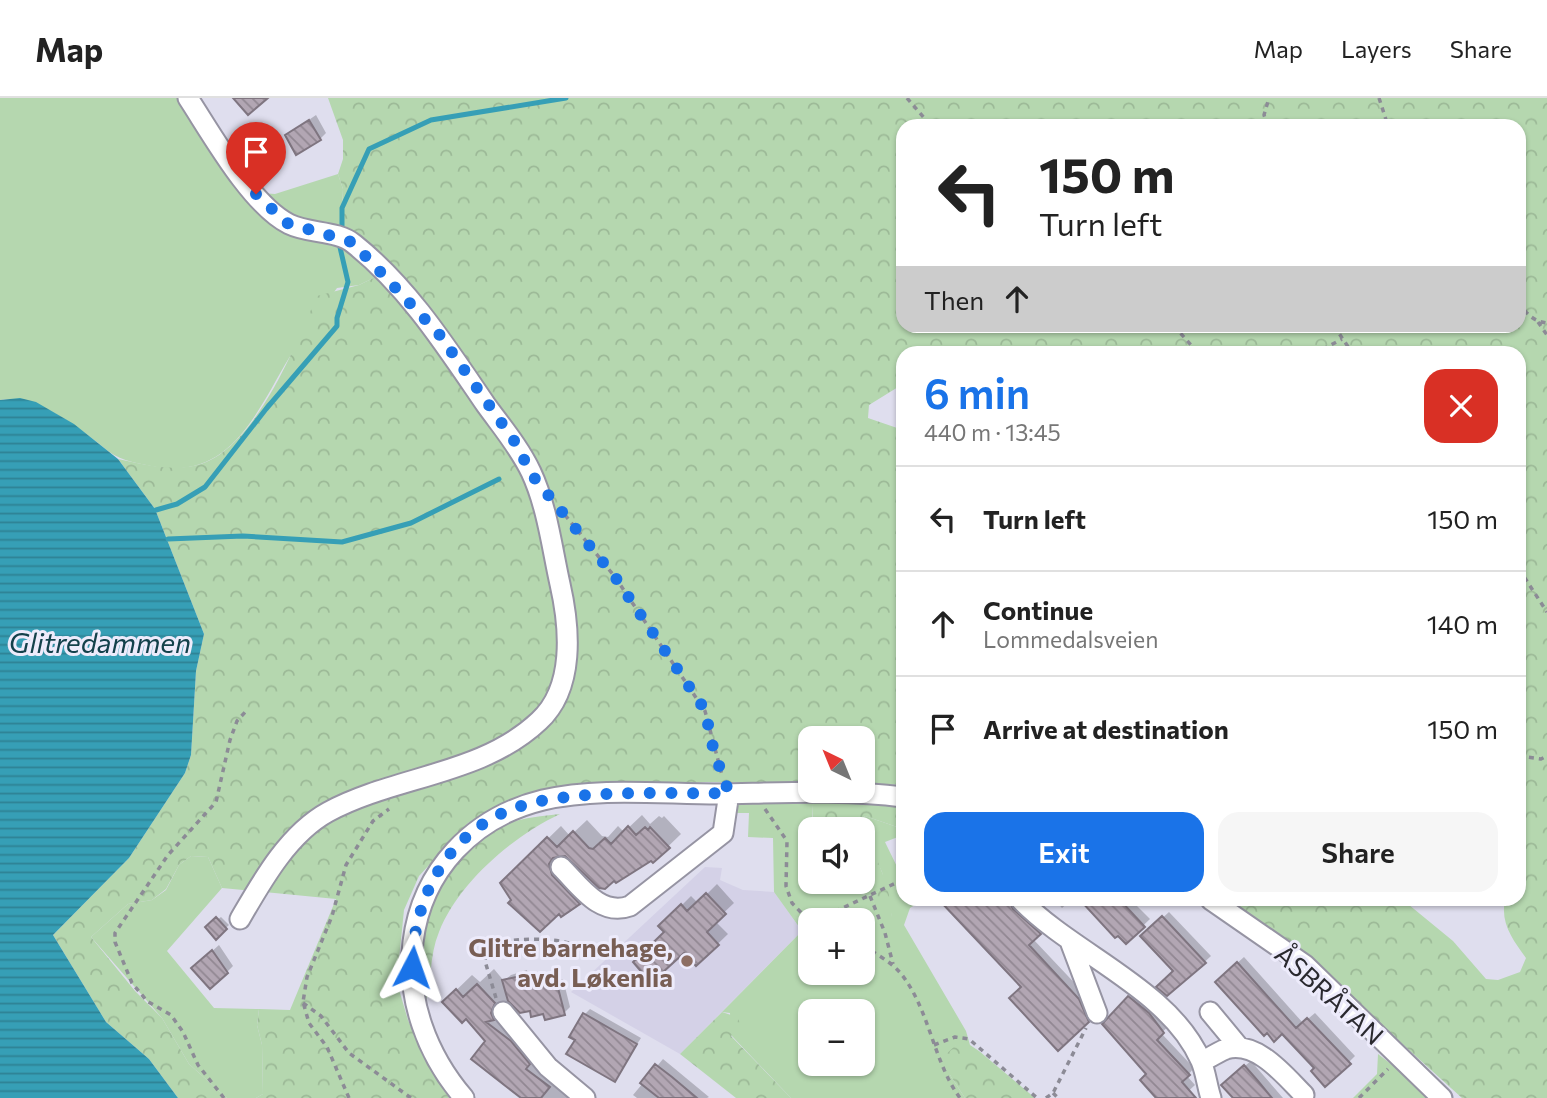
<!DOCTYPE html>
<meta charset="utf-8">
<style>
:root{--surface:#fff;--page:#f6f6f6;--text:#222;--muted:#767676;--line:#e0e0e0;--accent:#1a73e8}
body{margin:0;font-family:Commissioner,sans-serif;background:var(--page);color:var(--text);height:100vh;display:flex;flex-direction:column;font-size:26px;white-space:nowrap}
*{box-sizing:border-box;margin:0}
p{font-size:23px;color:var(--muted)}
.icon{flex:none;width:38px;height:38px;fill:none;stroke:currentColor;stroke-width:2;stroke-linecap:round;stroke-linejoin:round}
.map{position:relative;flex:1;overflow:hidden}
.sheet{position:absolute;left:896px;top:248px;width:630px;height:560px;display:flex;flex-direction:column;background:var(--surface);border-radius:21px;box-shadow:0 2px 5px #0004}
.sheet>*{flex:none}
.guide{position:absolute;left:896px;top:21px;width:630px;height:214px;border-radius:21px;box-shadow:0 2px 5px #0004;background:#fff;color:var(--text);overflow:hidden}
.needle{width:46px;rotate:317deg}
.fabs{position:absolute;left:798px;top:628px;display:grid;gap:14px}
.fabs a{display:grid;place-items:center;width:77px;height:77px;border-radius:14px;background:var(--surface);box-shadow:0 2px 5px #0004;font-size:35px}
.pin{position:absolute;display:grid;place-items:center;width:60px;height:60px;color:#fff;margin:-72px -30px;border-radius:50% 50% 50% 0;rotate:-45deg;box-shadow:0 0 7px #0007}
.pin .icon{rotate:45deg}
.me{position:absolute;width:77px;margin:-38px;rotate:4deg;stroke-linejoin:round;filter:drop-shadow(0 0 5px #0008)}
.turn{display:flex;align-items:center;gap:24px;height:147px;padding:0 28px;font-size:32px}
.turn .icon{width:91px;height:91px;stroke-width:2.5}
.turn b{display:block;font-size:49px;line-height:60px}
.then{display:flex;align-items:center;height:66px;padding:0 28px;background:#0003;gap:14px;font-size:26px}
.round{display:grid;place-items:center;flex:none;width:74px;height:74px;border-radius:21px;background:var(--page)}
.summary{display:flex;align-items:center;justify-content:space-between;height:119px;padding:0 28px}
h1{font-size:42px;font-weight:600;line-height:52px;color:var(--accent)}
.primary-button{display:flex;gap:14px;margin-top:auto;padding:14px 28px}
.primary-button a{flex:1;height:80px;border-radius:21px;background:var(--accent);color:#fff;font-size:28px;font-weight:600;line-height:80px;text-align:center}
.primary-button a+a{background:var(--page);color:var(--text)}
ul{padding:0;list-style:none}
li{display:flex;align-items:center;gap:21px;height:105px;padding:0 28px;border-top:2px solid var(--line)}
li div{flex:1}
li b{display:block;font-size:26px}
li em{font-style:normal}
header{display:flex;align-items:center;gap:42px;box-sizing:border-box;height:98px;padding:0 35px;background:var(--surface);border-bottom:2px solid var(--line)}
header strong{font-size:33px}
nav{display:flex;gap:38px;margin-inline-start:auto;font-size:24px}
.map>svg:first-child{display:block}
.built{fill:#d4d1e7}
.green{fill:#b5d7af;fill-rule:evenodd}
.forest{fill:url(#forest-crowns);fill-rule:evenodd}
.water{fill:url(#water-rules)}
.shadow{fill:#0003}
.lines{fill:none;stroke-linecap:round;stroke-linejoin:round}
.stream{stroke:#369fb6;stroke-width:5}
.building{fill:url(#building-back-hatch);stroke:#7f7580;stroke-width:2}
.minor-casing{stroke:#9694a3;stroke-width:23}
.path{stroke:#8c8b96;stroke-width:3.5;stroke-dasharray:5 5;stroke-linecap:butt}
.minor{stroke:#fff;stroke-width:19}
.route{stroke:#1a73e8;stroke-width:12;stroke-dasharray:0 21.6}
.education-dot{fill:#8d6e63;stroke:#edebfb;stroke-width:2.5}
.labels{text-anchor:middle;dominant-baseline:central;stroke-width:6;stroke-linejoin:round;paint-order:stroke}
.education-label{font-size:26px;font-weight:bold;fill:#785e54;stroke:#edebfb;text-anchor:end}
.street-label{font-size:26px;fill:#2a292f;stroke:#edebfb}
.water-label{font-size:28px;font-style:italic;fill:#13414b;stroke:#edebfb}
</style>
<header>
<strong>Map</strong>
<nav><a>Map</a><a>Layers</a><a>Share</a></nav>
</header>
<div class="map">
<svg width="1547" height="1000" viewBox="0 0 1547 1000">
<defs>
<pattern id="forest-crowns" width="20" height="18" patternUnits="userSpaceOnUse" patternTransform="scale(1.75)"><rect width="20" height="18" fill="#b5d7af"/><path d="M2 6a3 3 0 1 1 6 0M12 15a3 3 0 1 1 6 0" fill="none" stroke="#9cb997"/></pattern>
<pattern id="water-rules" width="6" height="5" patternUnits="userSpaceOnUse" patternTransform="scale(1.75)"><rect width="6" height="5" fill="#369fb6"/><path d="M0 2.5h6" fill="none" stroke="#2e8294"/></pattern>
<pattern id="building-back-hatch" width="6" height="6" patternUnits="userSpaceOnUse" patternTransform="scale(1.75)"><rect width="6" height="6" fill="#b2a6b3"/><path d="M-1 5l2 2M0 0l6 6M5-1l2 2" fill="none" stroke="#918792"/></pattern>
</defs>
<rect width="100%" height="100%" fill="#dfdeee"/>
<path class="built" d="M705 769 722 770 720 782 743 792 774 794 802 833 680 956 571 894Z"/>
<path class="green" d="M0 0H193L261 95 275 96 338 76 343 91 342 112 388 173 359 187 337 190C321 213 304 236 289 260 256 315 230 384 151 368 132 364 118 362 103 349 74 326 38 298 0 302Z
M818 703 813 706 810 784H857L861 796 871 798 876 808 892 819 882 774 859 726 865 718 903 731V737L885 744 903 781V802H923L910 810 904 827 966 933 970 947H956L950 977 965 1000H791L731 937 730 915 722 914 802 833 774 794 773 740 748 739 749 715H736L735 705ZM810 822H863V875H810ZM810 914H863V966H810Z
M191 758 208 759 222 790 167 853 214 910 259 911 257 927 262 947 263 996 256 1000H227L189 966 162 920 91 839 128 806 152 802 166 792 179 767Z
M1378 956 1409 980 1428 1000H1353L1377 976Z"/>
<path class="forest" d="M328 0H1547V1000H1462L1305 858 1225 802H1403L1453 843 1486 881 1498 882 1520 874 1526 860C1513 842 1500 825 1505 802H1519V256H903V286L869 307 868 320 903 332V687L863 685V640H810V685L706 684 542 694 494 711 468 725 419 778 404 812 398 871 400 895 408 922 424 959 449 1000H256L263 996 262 947 257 927 259 911 290 912 336 801 222 790 208 759 191 758 179 767 166 791 152 802 128 806 91 839 135 893 162 920 189 966 227 1000H178L149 961 106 924 53 837 129 760 185 675 191 657 196 573 204 536 155 411 118 361C143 366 167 373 193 368 253 357 295 248 317 198L359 187 388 173 346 125 342 112 343 91 338 76 343 61V42ZM903 28H1519V228H903Z
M818 703 903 708V731L865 718 859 726 862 731H813V706Z
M560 716C513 738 458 785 439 834 429 858 432 883 425 908 422 894 416 878 416 865 416 816 451 759 492 733 512 720 537 719 560 716Z
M863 734C877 759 891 790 892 819L887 823 881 820 871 798 861 796 857 784H863Z
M722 914 737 919 741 927 731 938 791 1000H736L680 956Z
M956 947H970L979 953 1035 1000H965L950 977 943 959Z"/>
<path class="water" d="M20 300 36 304 74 326 118 361 155 411 204 536 196 573 191 657 185 675 129 760 53 837 106 924 149 961 178 1000H0V302Z"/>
<path class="shadow" d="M316 17 326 35 320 41 287 37Z
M642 717 650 726 659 718 662 720 664 718 681 736 653 763 614 780 561 756 591 793 579 805 562 817 559 814 524 819 510 805 513 802 502 785 561 728 570 738 587 722 602 738 608 739 618 728 624 734Z
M717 786 734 805 715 823 728 836 697 866 661 828 691 798 698 805Z
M942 802H1016L1045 829 1033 841 1084 895 1093 917 1058 951 1023 889Z
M1055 802H1071L1062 810Z
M1082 802H1131L1150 821 1126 844 1118 835 1115 838Z
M1169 814 1211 858 1187 880 1175 873 1143 838Z
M221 819 229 827 216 839 210 827Z
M219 847 233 868 227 874 200 864Z
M1244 859 1303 925 1315 915 1355 958 1326 987 1316 970 1283 934 1223 878Z
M494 871 504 883 511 877 527 872 528 878 540 875 542 882 554 879 555 883 563 881 570 909 564 915 531 911 510 903 503 910 585 1000H524L488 943 466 919 444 904 472 877 480 884Z
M1135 894 1169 928 1161 935 1194 970 1187 978 1195 987 1181 1000H1159L1148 975 1104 926Z
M590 911 641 940 614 982 577 942 585 916Z
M663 961 709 999 707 1000H637L633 997Z
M1251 963 1283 1000H1236L1230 980Z"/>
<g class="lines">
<path class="stream" d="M342 134V110L369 51 431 22 566 0
M156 412 177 406 205 389 266 311 337 228V220L348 184 339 145
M168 441 243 438 342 444 411 425 499 381"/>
</g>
<path class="building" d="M233 0H268L248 17Z
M309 22 321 42 296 57 285 37Z
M628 728 636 737 645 729 648 732 650 729 670 750 653 765 651 763 616 785 614 783 605 791 599 790 565 758 553 760 549 766 552 777 580 806 561 819 559 816 540 834 508 805 511 802 500 785 547 739 557 749 573 733 589 750 593 751 605 740 611 746Z
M706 795 726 816 707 834 719 847 696 868 684 855 651 885 633 864 664 834 658 828 681 806 687 813Z
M939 802H1009L1013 811 1041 836 1029 847 1079 901 1089 924 1058 953 1009 900 1021 889Z
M1080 802H1120L1145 829 1126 846 1118 838 1115 840Z
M1162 818 1206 865 1167 898 1156 889 1173 873 1140 838Z
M216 819 227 831 216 842 205 829Z
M212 852 228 875 210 891 191 870Z
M1237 864 1296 930 1307 920 1351 966 1325 989 1311 973 1314 970 1282 936 1274 944 1267 935 1264 938 1215 884Z
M521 878 522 883 534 880 536 887 548 884 549 888 557 886 565 917 545 922 543 916 531 919 530 913 520 915 508 903 502 882Z
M477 886 495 905 491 915 494 922 486 924 511 943 530 966 526 971 550 989 541 1000H521L471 961 485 943 466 921 462 925 442 904 456 891 463 899Z
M1128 898 1149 915 1164 935 1157 942 1190 977 1182 984 1196 1000H1156L1140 982 1146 976 1102 926Z
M583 915 637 946 615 984 566 956 575 942 569 939Z
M655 966 672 979 697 1000H659L640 985Z
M1244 967 1258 983 1272 1000H1233L1221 987Z"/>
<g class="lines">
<g class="minor-casing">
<path id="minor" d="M188 0C211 35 251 107 289 126 309 136 337 132 354 146 409 190 447 250 486 307 502 329 519 349 531 374 547 408 552 450 560 486 570 530 575 590 539 623 482 677 394 678 328 714 288 736 262 783 240 821
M561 769C580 788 600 819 630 808L723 735 729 695
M1021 802C1073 856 1170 891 1201 963 1206 975 1207 988 1211 1000
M1211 802 1305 867 1442 1000
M1071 846 1097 915
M503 914 548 969 585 1000
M1210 914 1239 949
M1202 964C1209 960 1218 954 1226 951 1257 942 1285 978 1304 997
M464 1000C427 957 406 901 413 844 422 772 473 719 543 702 598 689 661 696 718 696 777 695 844 691 903 699"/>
</g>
<path class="path" d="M907 0 931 28
M1379 0 1388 28
M1268 28 1264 17 1269 0
M1519 204C1526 216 1533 223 1547 225
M1538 224 1547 237
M1174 228 1199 256
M1334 228 1353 256
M1314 256 1342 241
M565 417 615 479 705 613 722 677
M1519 471 1547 514
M1519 658 1541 661 1547 658
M765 711 787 743 786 788 792 805 810 824
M870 798 885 835 893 866
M817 822 898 784
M863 848C876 856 892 864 902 877 930 913 933 963 960 1000
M496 900 485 863 488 849C504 839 558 839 574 847
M303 905 321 918 349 955 411 1000
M934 947 955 939 969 941 1037 1000
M1053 995 1058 1000
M224 1000 198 967 183 934 171 917 147 903 132 885 115 844V835L168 757 216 704 230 642 237 623 248 611
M349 1000 327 949 309 925 303 904 307 879 332 818 346 767 373 723 389 711
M1046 1000 1053 995 1086 930
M1359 1000 1388 971"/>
<use href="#minor" class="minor"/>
</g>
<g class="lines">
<path class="route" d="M256 96 287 125 352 144 439 236 515 344 532 377 615 479 705 612 714 654 729 695C669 696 606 692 547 702 460 715 414 786 412 869"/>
</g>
<circle class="education-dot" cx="687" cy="863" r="7"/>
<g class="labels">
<g class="education-label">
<text x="673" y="848">Glitre barnehage,<tspan x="673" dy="30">avd. Løkenlia</tspan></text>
</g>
<g class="street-label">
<text transform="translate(1330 896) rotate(42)">ÅSBRÅTAN</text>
</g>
<g class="water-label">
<text x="100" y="544">Glitredammen</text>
</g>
</g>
</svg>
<div class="fabs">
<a><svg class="needle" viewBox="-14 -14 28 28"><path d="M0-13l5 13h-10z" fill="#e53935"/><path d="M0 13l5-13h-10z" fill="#767676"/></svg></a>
<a><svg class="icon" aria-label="sound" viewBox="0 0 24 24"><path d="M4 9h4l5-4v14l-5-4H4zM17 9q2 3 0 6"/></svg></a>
<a>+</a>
<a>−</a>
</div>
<div class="pin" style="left:256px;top:96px;background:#d93025"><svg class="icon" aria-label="arrive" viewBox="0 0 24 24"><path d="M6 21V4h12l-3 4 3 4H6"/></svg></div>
<svg class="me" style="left:412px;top:869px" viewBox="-20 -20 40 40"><path d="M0-17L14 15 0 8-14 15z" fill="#1a73e8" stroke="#fff" stroke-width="4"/></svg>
<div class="guide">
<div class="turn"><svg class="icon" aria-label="left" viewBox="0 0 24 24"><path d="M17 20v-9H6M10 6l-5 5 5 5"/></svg><div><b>150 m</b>Turn left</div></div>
<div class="then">Then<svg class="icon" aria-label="ahead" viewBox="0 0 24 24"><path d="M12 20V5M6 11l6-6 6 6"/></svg></div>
</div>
<section class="sheet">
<div class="summary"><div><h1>6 min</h1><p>440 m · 13:45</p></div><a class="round" style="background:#d93025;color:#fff"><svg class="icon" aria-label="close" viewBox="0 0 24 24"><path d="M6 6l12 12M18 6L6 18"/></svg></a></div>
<ul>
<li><svg class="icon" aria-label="left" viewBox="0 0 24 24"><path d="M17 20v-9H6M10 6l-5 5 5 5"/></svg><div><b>Turn left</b></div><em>150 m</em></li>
<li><svg class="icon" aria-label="ahead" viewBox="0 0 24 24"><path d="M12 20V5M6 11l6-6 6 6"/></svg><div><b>Continue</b><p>Lommedalsveien</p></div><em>140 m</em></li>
<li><svg class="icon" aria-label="arrive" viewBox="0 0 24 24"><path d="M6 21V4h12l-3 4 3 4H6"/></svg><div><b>Arrive at destination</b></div><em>150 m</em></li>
</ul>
<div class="primary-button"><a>Exit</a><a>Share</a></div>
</section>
</div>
